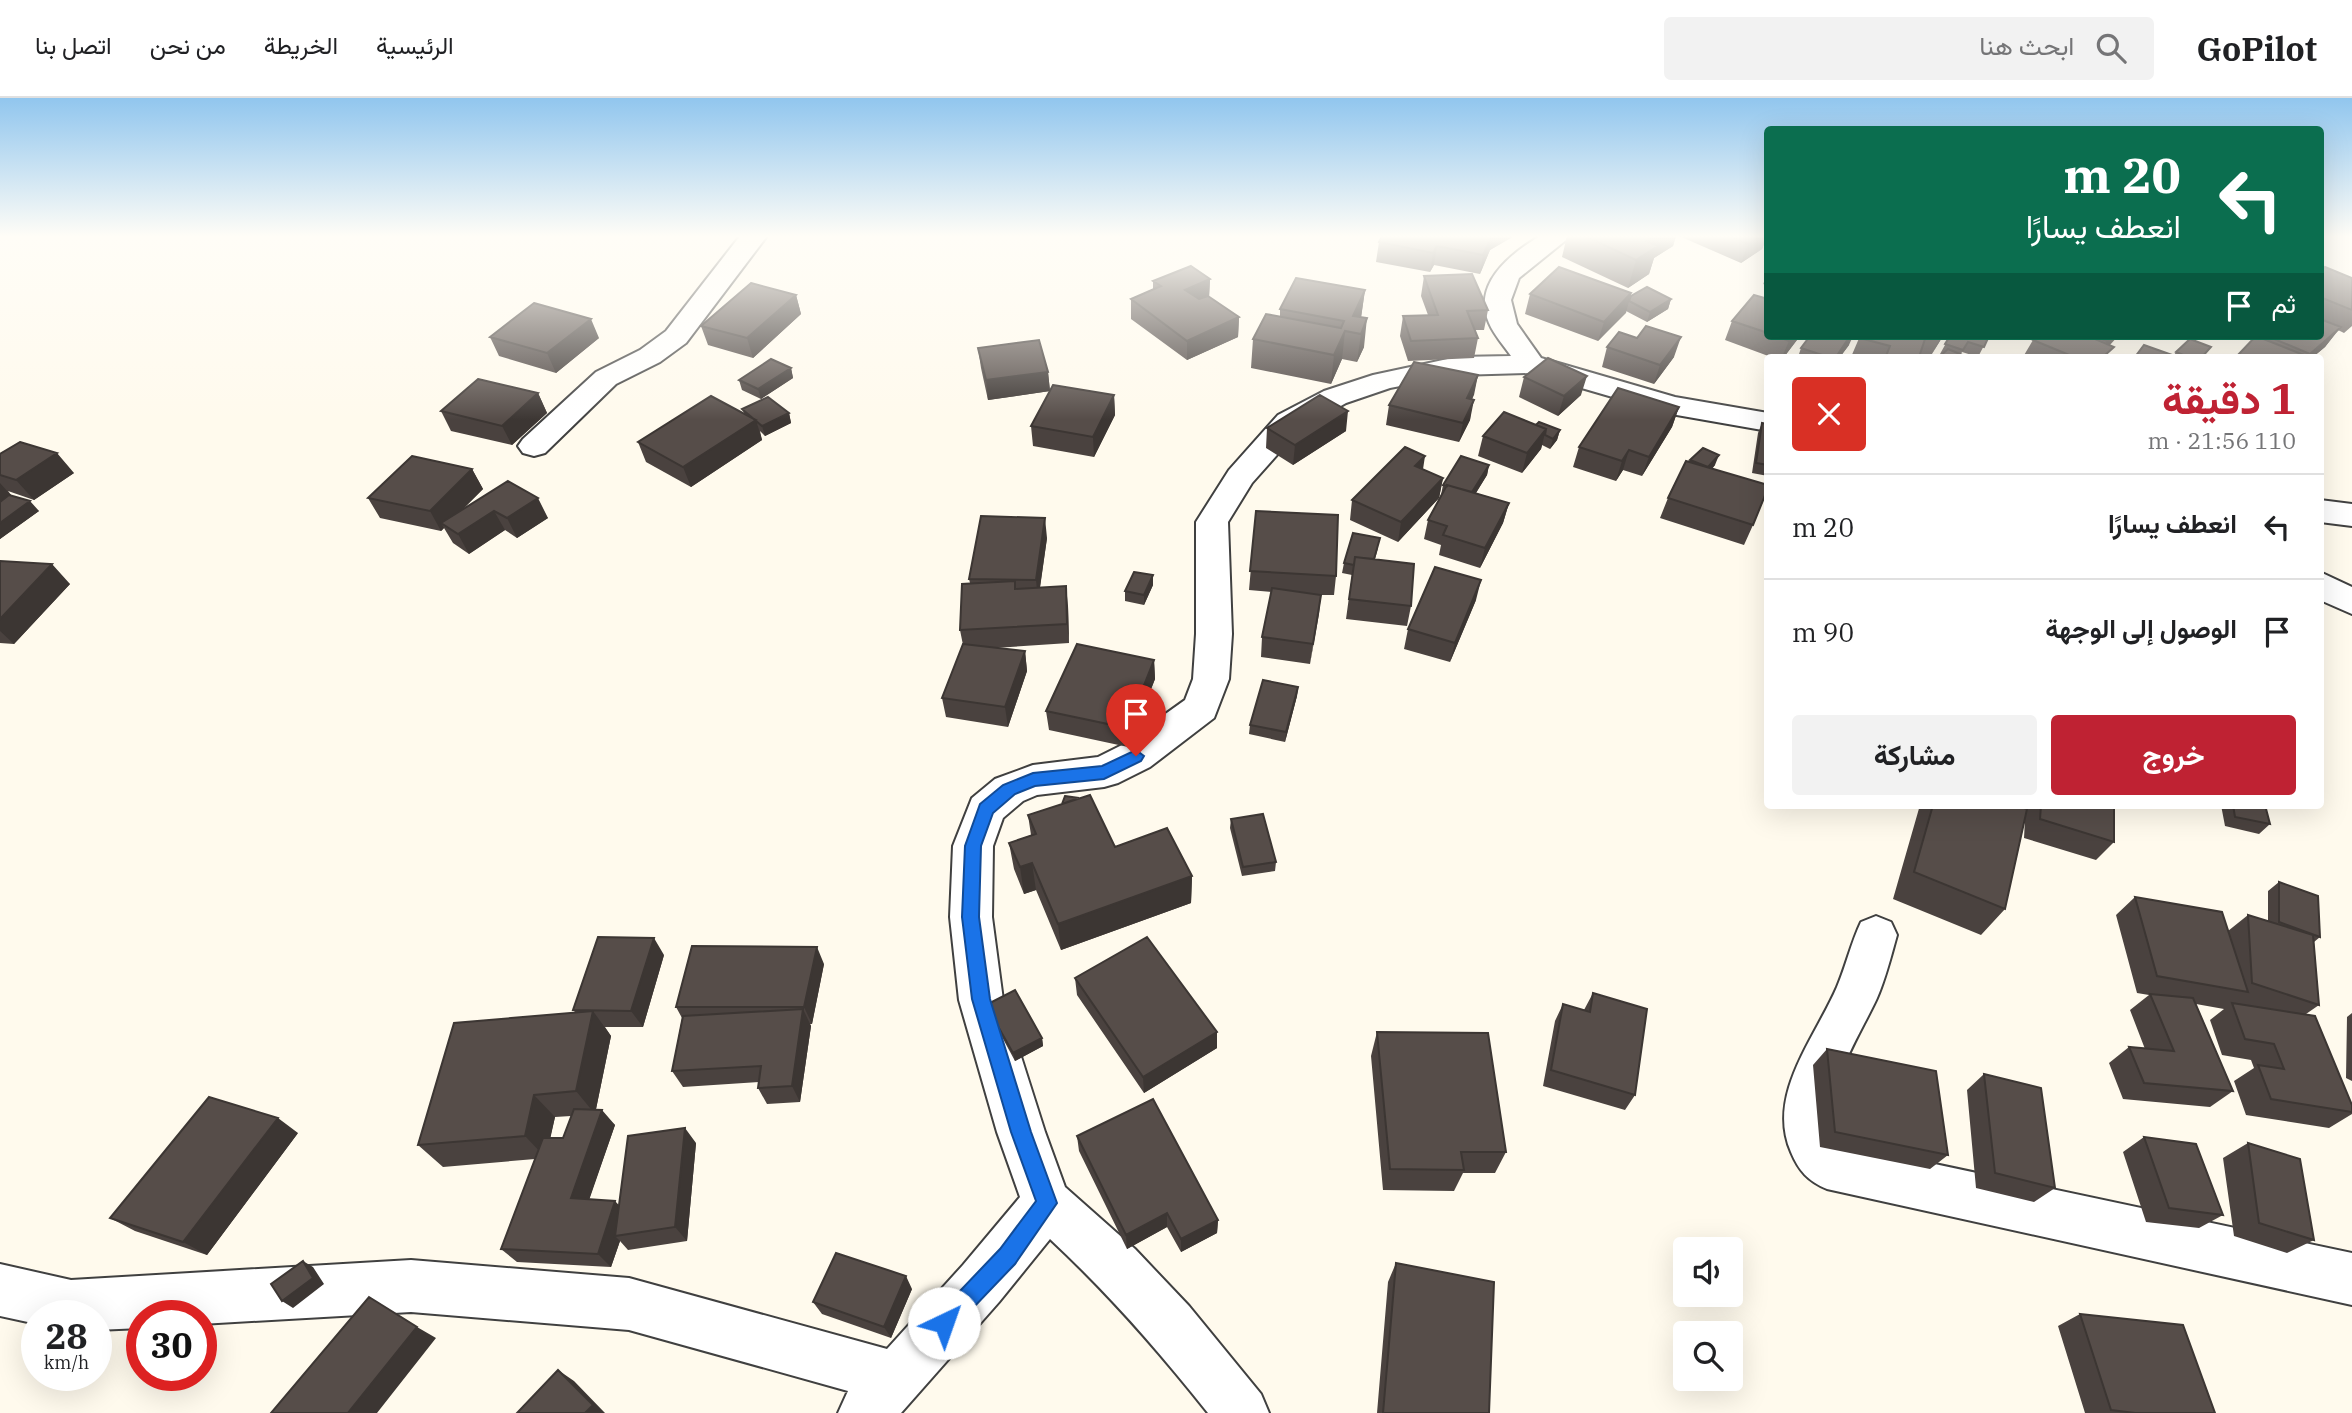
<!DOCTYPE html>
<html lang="ar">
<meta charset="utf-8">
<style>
:root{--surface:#fff;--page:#f2f2f2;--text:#202124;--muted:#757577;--line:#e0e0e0;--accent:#bf2233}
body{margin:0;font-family:"IBM Plex Serif",Vazirmatn,serif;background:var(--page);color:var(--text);direction:rtl;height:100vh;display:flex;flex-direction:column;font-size:26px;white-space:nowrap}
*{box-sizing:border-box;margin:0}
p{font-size:23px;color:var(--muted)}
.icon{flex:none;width:38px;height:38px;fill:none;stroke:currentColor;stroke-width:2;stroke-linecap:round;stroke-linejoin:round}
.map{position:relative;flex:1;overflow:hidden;direction:ltr}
.panel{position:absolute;left:1764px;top:256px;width:560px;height:455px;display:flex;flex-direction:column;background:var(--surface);border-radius:7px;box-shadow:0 7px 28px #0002;direction:rtl}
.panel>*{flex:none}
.guide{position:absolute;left:1764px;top:28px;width:560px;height:214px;border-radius:7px;box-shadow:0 7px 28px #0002;direction:rtl;background:#0b6e4f;color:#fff;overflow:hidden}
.controls{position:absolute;left:1673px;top:1139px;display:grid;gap:14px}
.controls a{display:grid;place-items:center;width:70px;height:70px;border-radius:7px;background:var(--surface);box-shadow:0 7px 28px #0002;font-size:35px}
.speed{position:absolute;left:21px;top:1202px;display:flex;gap:14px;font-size:35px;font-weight:700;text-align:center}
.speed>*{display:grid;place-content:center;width:91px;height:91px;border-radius:50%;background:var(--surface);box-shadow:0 7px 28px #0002;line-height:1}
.speed small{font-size:18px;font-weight:400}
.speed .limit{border:10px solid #d22;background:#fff;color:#111}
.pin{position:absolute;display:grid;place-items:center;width:60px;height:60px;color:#fff;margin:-72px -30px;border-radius:50% 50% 50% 0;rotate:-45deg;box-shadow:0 0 7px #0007}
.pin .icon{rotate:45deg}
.me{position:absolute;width:77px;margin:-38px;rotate:42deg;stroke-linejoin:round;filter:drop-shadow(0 0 5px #0008)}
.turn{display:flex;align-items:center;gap:24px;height:147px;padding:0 28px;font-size:32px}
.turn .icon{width:91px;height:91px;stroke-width:2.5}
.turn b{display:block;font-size:49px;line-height:60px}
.then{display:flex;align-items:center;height:66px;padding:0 28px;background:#0003;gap:14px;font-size:26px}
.round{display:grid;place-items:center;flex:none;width:74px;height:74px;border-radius:7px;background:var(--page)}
.summary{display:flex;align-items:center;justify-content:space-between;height:119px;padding:0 28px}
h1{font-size:42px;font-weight:700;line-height:52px;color:var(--accent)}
.action{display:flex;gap:14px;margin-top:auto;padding:14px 28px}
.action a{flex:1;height:80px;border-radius:7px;background:var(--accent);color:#fff;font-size:28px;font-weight:700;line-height:80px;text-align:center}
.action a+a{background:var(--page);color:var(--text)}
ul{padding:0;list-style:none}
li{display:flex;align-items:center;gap:21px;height:105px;padding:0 28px;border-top:2px solid var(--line)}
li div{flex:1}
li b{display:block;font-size:26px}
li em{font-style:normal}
header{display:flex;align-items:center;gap:42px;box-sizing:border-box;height:98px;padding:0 35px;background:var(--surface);border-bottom:2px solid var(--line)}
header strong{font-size:33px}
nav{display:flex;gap:38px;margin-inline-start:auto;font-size:24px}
.search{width:490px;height:63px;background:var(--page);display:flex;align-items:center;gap:18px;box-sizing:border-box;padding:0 24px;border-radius:7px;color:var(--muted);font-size:26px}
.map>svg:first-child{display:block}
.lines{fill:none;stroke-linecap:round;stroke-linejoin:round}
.street-casing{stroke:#404040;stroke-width:4}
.street{fill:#fff;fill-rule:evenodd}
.wall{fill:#4a423f;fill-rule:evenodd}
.shaded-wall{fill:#3c3633}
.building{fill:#564d49;stroke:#3c3633;stroke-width:2}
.route{fill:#1a73e8;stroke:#114b97;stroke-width:2}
</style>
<header>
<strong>GoPilot</strong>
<div class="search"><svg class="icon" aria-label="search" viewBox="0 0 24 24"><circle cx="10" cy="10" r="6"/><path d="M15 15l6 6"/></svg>ابحث هنا</div>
<nav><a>الرئيسية</a><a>الخريطة</a><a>من نحن</a><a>اتصل بنا</a></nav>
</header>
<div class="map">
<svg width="2352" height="1315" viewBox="0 0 2352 1315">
<rect width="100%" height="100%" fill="#fffaed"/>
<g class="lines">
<g class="street-casing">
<path id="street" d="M740 138H767L686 245 660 264 616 286 545 355 534 358 523 355 518 348 523 341 596 274 640 252 666 233Z
M1540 138H1571L1519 180 1511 202 1517 226 1541 260 1675 299 1768 315V333L1671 316 1530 275 1457 277 1390 290 1346 305 1300 331 1252 385 1228 424 1232 536 1229 581 1214 620 1150 669 1118 685 1104 689 1037 697 1023 703 1003 720 993 748 992 819 1003 902 1045 1034 1065 1089 1135 1151 1189 1208 1261 1296 1269 1315H1208C1158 1252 1109 1196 1050 1141L999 1204 901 1315H838L848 1293 629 1232 411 1214 201 1226V1218H142V1230L96 1232V1218H37V1226L0 1218V1166L71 1182 411 1162 629 1180 887 1251 963 1167 1020 1099 997 1034 959 902 950 819 953 748 972 700 995 681 1033 667 1098 659 1122 647 1185 602 1193 581 1196 536V424L1229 372 1278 317 1324 293 1373 277 1457 259 1511 258C1504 248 1494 237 1489 225 1472 186 1510 156 1540 138Z
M2320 402 2352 406V428L2320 424Z
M2320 474 2352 489V516L2320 502Z
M1876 818 1891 824 1897 837C1891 858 1886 879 1877 900 1861 936 1810 1011 1841 1046L2352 1155V1207L1827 1091C1808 1083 1799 1073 1791 1054 1766 997 1815 940 1837 889 1846 868 1851 845 1861 824Z"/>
</g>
<use href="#street" class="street"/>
</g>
<path class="wall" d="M1382 138H1514L1490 152 1480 176 1434 167 1430 174 1376 164 1379 144Z
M1567 138H1676L1673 148 1654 160 1649 176 1628 190 1562 159Z
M1679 138H1767L1762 151 1741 165Z
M2320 173 2352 180V228L2344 235 2338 232 2325 249 2313 259H2236L2263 241 2265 238H2320Z
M1768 175V188L1763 186Z
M1424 178 1488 212 1484 232H1475L1478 240 1474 260 1408 263 1400 238 1403 218 1428 217 1421 198Z
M1210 181 1209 199 1239 219 1238 239 1187 262 1131 221V201L1153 192V183Z
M1365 192 1361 219 1364 249 1357 264 1342 261 1331 286 1251 270 1253 241 1280 219V211Z
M1631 195V198L1671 201 1668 211 1647 224 1626 213 1598 243 1525 216 1530 196Z
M796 197 801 216 753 260 708 247 701 228Z
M1768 201V238H1800L1784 259H1771L1725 242 1732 223Z
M1860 238H1943L1930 259 1920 256 1919 259H1851Z
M1950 238H1989L1978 259 1962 254 1961 256H1940Z
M2037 238H2118L2110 247 2107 259H2023L2033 242Z
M490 239 599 240 556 275 499 258Z
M1637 240 1674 259 1654 286 1602 269 1607 249Z
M1849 247 1840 259H1798L1801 250Z
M978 250 1048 274 1050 293 988 302 981 270Z
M2176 254 2204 259H2135L2174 257Z
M791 270 793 280 761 301 742 292 739 282Z
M1478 277 1472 301 1470 322 1459 344 1386 327 1389 307Z
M1524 279 1581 297 1558 318 1519 299Z
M538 295 547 315 512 347 451 333 441 313Z
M1114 297 1115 317 1094 359 1033 348 1031 328Z
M1679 309 1672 329 1642 378 1623 372 1616 383 1573 369 1579 349Z
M742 311 789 315 791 325 765 338 760 333 762 342 691 389 646 364 638 344 744 315Z
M1762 325 1768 326V378L1752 375 1758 335Z
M1536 327 1560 332 1557 342 1550 351 1542 347 1541 351 1522 375 1478 358 1483 338Z
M1267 330 1346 333 1293 367 1266 350Z
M0 356 74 375 34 402 8 393 12 398 39 413 0 441Z
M1690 362 1715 367 1712 371 1753 427 1744 447 1660 420 1668 400Z
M1489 367 1487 377 1476 395 1509 405 1503 425 1480 470 1439 457 1441 447 1424 441 1428 422 1441 397 1443 387Z
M472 371 483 391 461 413 508 383 548 420 517 440 505 432 469 456 453 445 444 430 441 433 380 420 368 400Z
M1423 371 1443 380 1439 400 1398 444 1350 422 1352 402Z
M1256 413 1336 478 1334 497H1321L1310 566 1261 559 1262 539 1272 494 1249 492Z
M1047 440 1040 490 1068 508 1069 545 994 550 1025 553 1027 573 1008 629 946 619 942 600 963 547 960 532 970 485 969 481Z
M1378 450 1375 461 1411 508 1407 528 1346 521 1352 477 1342 475 1344 465Z
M0 463 70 486 14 546 0 545Z
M1153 477V487L1144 507 1125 503V493Z
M1476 502 1450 564 1404 551 1408 531Z
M1154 562 1155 581 1128 649 1049 632 1046 613Z
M1298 589 1297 598 1285 644 1249 636 1250 627Z
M1920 707H2016L2025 710 2026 707H2114V744L2096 762 2024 740 2025 722 2005 811 1981 837 1893 801Z
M2221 707H2265L2270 726 2259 736 2225 728Z
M1028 717 1115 749 1192 778 1191 805 1061 852 1036 792 1024 796 1014 771 1009 745 1031 737Z
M1231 721 1276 764 1275 773 1242 778 1230 730Z
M2279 784 2320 839 2314 844 2319 907 2306 916 2352 1007V1016L2329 1030 2246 1017 2234 983 2254 970 2251 962 2222 957 2210 922 2224 911 2196 906 2233 993 2210 1009 2123 1001 2109 965 2129 949 2145 951 2130 912 2149 897 2137 895 2116 817 2135 799 2228 833 2248 817 2268 823V793Z
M664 857 643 929H605L611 938 596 1011 615 1027 589 1101 619 1107 696 1045 687 1143 628 1152 620 1143 611 1169 517 1164 501 1151 535 1061 443 1069 418 1047 576 915 573 912ZM571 1018 563 1040H550L555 1019Z
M824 866 812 926H810L811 928 800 1004 767 1006 758 990 759 984 683 989 672 973 682 920 676 909Z
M1075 880 1217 950 1144 995 1077 897Z
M1593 895 1635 997 1625 1012 1543 988 1555 923 1563 906 1584 912Z
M986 907 1042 940 1043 948 1015 963 989 915Z
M2352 915V983L2346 980 2347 919Z
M1377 934 1506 1054 1495 1075H1463L1454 1093 1383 1092 1371 958Z
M1827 951 1948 1057 1930 1071 1820 1049 1813 967Z
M1984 976 2055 1090 2034 1104 1976 1090 1967 992Z
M298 1035 207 1157 135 1133 110 1120Z
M1077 1038 1218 1122 1217 1135 1181 1154 1167 1129 1127 1151 1079 1053Z
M2144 1039 2223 1117 2199 1130 2146 1124 2123 1054Z
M2248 1045 2314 1142 2287 1155 2234 1138 2223 1060Z
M1396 1165 1489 1315H1377L1388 1184Z
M912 1191 891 1240 822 1216 813 1204Z
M2080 1216 2215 1315H2085L2058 1228Z"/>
<path class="shaded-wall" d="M1492 138H1514L1490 152 1480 176 1483 157Z
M1653 138H1676L1673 148 1654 160 1649 176 1628 190 1636 162 1646 143Z
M1760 138H1767L1762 151 1741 165 1748 146Z
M1437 148 1434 167 1430 174 1433 155Z
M1210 181 1209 200 1185 211V192Z
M1365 192 1361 220 1353 218Z
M1631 195 1626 215 1598 243 1604 224Z
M796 197 801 216 753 260 747 240Z
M1671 201 1668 211 1647 224 1650 214Z
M1239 219 1238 239 1187 262V243Z
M1367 220 1364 249 1357 264 1361 236Z
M591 221 599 240 556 275 547 255Z
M2341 229 2325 249 2313 259H2308Z
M1345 233 1342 261 1331 286 1334 257Z
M1793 238H1800L1784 259H1782L1789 243Z
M1850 238H1853L1849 247 1840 259H1836Z
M1942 238H1943L1930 259Z
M2112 238H2118L2097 259 2107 243Z
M1681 239 1674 259 1654 286 1660 267Z
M791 270 793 280 761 301 758 291Z
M1048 274 1050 293 988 302 986 282Z
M1478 277 1474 297 1463 320 1467 300Z
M1587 278 1581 297 1558 318 1564 298Z
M538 295 547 315 512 347 502 328Z
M1114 297 1115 317 1094 359 1093 339Z
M1474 302 1470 322 1459 344 1463 325Z
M1679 309 1672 329 1642 378 1649 359Z
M1348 313 1346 333 1293 367 1295 347Z
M789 315 791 325 765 338 762 328Z
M756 322 762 342 691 389 683 369Z
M1546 331 1541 351 1522 375 1527 355Z
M1560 332 1557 342 1550 351 1553 341Z
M1629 352 1623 372 1616 383 1622 363Z
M57 355 74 375 34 402 16 382Z
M1719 357 1715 367 1703 380 1707 370Z
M1425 358 1422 378 1415 368Z
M1489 367 1487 377 1469 406 1471 396Z
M472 371 483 391 446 428 441 425 444 430 441 433 430 413Z
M1443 380 1439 400 1398 444 1401 424Z
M0 385 16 403 0 417Z
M538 400 548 420 517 440 507 420Z
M30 403 39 413 0 441V425Z
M1509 405 1503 425 1480 470 1485 450Z
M494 413 505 432 469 456 458 436Z
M1045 420 1047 440 1038 502 1036 482Z
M52 466 70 486 14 546 0 533V521Z
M1153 477V487L1144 507V497Z
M1481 482 1476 502 1450 564 1455 545Z
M1066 488 1068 508 1069 545 1067 526Z
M1321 497 1319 516 1310 566 1313 546Z
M1025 553 1027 573 1008 629 1005 609Z
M1154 562 1155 581 1128 649 1127 630Z
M1298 589 1297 598 1285 644 1286 634Z
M1032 765 1036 792 1024 796 1020 769Z
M1192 778 1191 805 1061 852 1058 826Z
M654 840 664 857 643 929 631 913Z
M817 849 824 866 812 926 804 909Z
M803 911 811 928 800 1004 792 988Z
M593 913 611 938 595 1016 576 993Z
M1217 934V950L1144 995 1143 979Z
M1042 940 1043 948 1015 963 1013 955Z
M534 997 555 1019 546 1060 525 1038Z
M602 1012 615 1027 585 1114 571 1100Z
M278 1020 298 1035 207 1157 183 1144Z
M685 1030 696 1045 687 1143 675 1129Z
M615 1103 628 1117 615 1138 620 1143 611 1169 598 1156Z
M1167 1115V1129L1127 1151 1126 1137Z
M1218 1122 1217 1135 1181 1154V1141Z
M303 1163 313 1169 324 1186 293 1210 282 1203Z
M906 1178 912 1191 891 1240 884 1229Z
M417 1229 436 1240 377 1315H348Z
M558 1272 574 1283 605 1315H585Z"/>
<path class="building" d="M1382 138H1492L1483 157 1437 148 1433 155 1379 144Z
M1585 138H1653L1646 143 1658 148 1636 162Z
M1730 138H1760L1748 146Z
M1191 168 1210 181 1185 192 1199 201 1208 198 1239 219 1187 243 1131 201 1161 188 1153 183Z
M1559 169 1631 195 1604 224 1530 196Z
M2325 169 2352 180V212L2320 199V173Z
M1472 176 1488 212 1467 213 1478 240 1411 243 1403 218 1438 217 1424 178Z
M1296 180 1365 192 1353 218 1367 220 1361 236 1345 233 1334 257 1253 241 1266 216 1341 230 1344 223 1280 211Z
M751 185 796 197 747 240 701 228Z
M1647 189 1671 201 1650 214 1629 203 1631 198Z
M1754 197 1768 201V235L1732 223Z
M534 205 591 221 547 255 490 239Z
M2320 221 2341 229 2310 256 2267 238H2320Z
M1646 228 1681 239 1660 267 1607 249 1619 234 1637 240Z
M1776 238H1793L1789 243Z
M1810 238H1850L1836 259H1828L1801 250Z
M1861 238H1926L1919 259H1891L1886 258 1890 248 1860 240Z
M1950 238H1989L1984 249 1968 244 1963 252 1945 246Z
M2037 238H2088L2114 249 2103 259H2074L2033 242Z
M2094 238H2112L2107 243Z
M2256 238 2309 259H2236Z
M2190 241 2211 249 2202 259H2188L2176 254Z
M1039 242 1048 274 986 282 978 250Z
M2144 247 2175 258V259H2135Z
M1948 251 1967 259H1939Z
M1548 260 1587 278 1564 298 1524 279Z
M771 261 791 270 758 291 739 282Z
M1414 264 1478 277 1467 300 1474 302 1463 325 1389 307Z
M478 281 538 295 502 328 441 313Z
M1053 287 1114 297 1093 339 1031 328Z
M1618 290 1679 309 1649 359 1629 352 1622 363 1579 349Z
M1320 297 1348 313 1295 347 1267 330Z
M711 298 756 322 683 369 638 344Z
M768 299 789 315 762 328 742 311Z
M1504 314 1546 331 1527 355 1483 338Z
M1539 324 1560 332 1553 341 1545 337 1546 331 1536 327Z
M1762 325 1768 326V367L1756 365Z
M20 344 57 355 16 382 0 377V356Z
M1405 349 1425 358 1415 368 1443 380 1401 424 1352 402Z
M1703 350 1719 357 1708 369 1690 362Z
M412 358 472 371 430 413 368 400Z
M1461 358 1489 367 1472 394 1447 387V388L1443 387Z
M1686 363 1768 387V390L1753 427 1668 400Z
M508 383 538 400 507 420 494 413 458 436 441 425Z
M1447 387 1509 405 1485 450 1443 437 1447 428 1428 422Z
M9 397 30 403 0 425V404Z
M1256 413 1338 417 1336 478 1250 473Z
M981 418 1045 420 1036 482 969 481Z
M1353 435 1380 440 1374 461 1355 459 1354 467 1344 465Z
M1355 459 1414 466 1411 508 1349 501Z
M0 463 52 466 0 521Z
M1435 469 1481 482 1455 545 1408 531Z
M1134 474 1153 477 1144 497 1125 493Z
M1015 483V491L1066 488 1067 526 960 532 962 486Z
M1272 490 1321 497 1313 546 1262 539Z
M963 546 1025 553 1005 609 942 600Z
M1077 546 1154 562 1127 630 1046 613Z
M1263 582 1298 589 1286 634 1250 627Z
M1090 697 1115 749 1167 730 1192 778 1058 826 1032 765 1020 769 1009 745 1036 736 1028 717Z
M1065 698 1079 700 1062 706Z
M1933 707H2016L2027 711 2005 811 1914 774Z
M2041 707H2114V744L2040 721Z
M2233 707H2265L2270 726 2235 719Z
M1263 716 1276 764 1243 769 1231 721Z
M2279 784 2318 798 2320 839 2279 824Z
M2135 799 2222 814 2248 894 2157 878Z
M2248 817 2313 837 2319 907 2252 885Z
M598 839 654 840 631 913 573 912Z
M1147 839 1217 934 1143 979 1075 880Z
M692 848 817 849 804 909H676Z
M1015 892 1042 940 1013 955 986 907Z
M1593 895 1647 911 1635 997 1551 972 1563 906 1590 914Z
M2150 896 2193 900 2233 993 2144 985 2129 949 2174 953Z
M2232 905 2315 918 2352 1007V1014L2271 1001 2258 967 2284 971 2274 946 2245 941Z
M803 911 792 988 758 990 761 968 672 973 683 918Z
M593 913 576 993 534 997 525 1038 418 1047 454 925Z
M1377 934 1488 935 1506 1054H1461L1464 1072 1390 1071Z
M1827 951 1936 973 1948 1057 1835 1034Z
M1984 976 2041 990 2055 1090 1995 1075Z
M209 999 278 1020 183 1144 110 1120Z
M1153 1001 1218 1122 1181 1141 1167 1115 1126 1137 1077 1038Z
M574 1011 602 1012 571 1100 615 1103 598 1156 501 1151 543 1040H563Z
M685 1030 675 1129 615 1138 628 1038Z
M2144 1039 2196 1046 2223 1117 2169 1110Z
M2248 1045 2300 1061 2314 1142 2259 1125Z
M836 1155 906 1178 884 1229 813 1204Z
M303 1163 313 1180 282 1203 271 1186Z
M1396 1165 1494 1184 1489 1315H1383Z
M369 1199 417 1229 348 1315H271Z
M2080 1216 2183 1227 2215 1315H2135L2111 1312Z
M558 1272 593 1307 585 1315H517Z"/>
<linearGradient id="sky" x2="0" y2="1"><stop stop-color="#91c6ee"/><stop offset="0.43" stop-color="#fffdf7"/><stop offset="1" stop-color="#fffdf7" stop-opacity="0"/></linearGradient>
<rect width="2352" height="322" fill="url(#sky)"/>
<path class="route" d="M1136 652 1144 658 1141 663 1104 681 1035 688 1015 696 993 715 981 748 979 819 990 901 1031 1034 1057 1105 1015 1166 952 1232 944 1236 937 1232 933 1225 937 1217 1000 1151 1036 1103 1011 1034 972 901 962 819 965 748 980 706 1003 687 1033 675 1102 668Z"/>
</svg>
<div class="controls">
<a><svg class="icon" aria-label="sound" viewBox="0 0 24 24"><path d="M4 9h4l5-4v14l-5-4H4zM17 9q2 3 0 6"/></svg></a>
<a><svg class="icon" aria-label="search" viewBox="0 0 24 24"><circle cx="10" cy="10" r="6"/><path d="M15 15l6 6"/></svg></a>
</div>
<div class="speed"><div>28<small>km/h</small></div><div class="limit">30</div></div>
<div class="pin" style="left:1136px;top:658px;background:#d93025"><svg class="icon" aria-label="arrive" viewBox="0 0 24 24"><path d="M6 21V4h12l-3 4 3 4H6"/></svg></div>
<svg class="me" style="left:944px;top:1225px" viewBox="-20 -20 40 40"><circle r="19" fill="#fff"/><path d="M0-13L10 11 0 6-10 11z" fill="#1a73e8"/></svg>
<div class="guide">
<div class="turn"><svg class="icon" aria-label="left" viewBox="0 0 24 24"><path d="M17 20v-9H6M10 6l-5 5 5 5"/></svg><div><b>20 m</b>انعطف يسارًا</div></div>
<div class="then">ثم<svg class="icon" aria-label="arrive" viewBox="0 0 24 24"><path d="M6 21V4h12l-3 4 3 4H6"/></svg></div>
</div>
<section class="panel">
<div class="summary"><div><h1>1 دقيقة</h1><p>110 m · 21:56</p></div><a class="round" style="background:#d93025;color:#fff"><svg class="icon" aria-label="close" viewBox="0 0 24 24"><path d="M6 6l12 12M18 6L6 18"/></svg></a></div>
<ul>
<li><svg class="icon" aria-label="left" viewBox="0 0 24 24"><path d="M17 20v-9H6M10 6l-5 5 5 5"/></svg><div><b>انعطف يسارًا</b></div><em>20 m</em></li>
<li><svg class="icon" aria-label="arrive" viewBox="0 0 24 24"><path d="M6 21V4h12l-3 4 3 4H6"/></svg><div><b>الوصول إلى الوجهة</b></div><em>90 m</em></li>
</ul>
<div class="action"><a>خروج</a><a>مشاركة</a></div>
</section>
</div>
